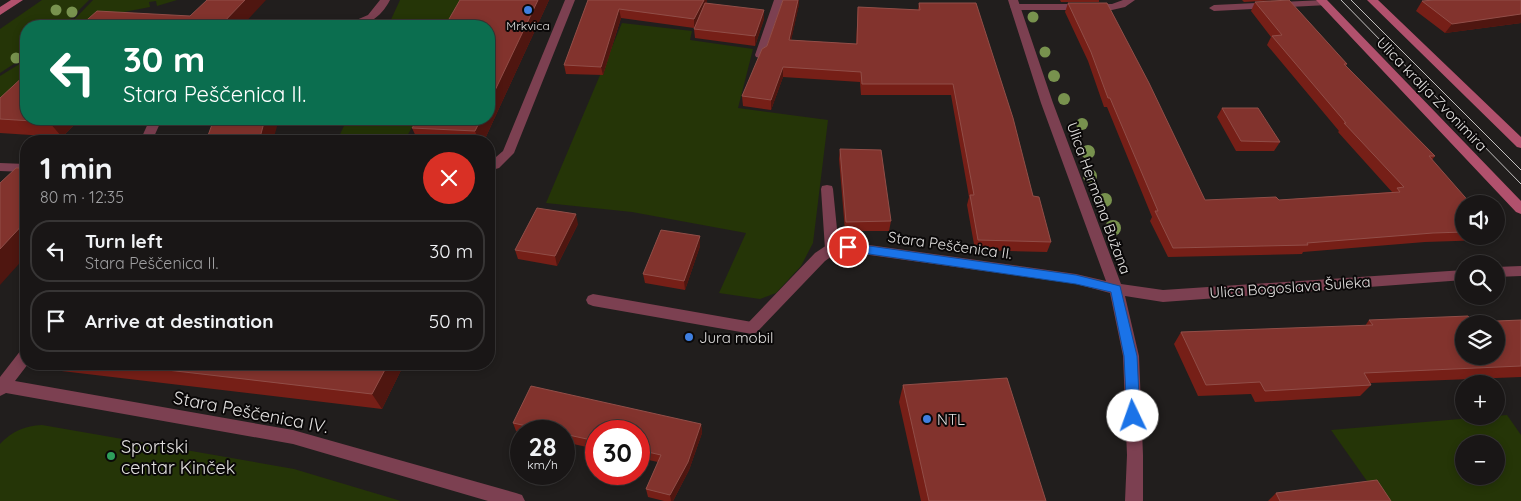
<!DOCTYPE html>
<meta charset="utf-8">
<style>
:root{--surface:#191616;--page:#262323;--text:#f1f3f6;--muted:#9f9fa1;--line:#373535}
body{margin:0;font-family:Quicksand,sans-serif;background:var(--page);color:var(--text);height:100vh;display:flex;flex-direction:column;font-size:19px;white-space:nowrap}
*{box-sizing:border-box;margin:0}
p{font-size:16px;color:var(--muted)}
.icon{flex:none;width:28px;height:28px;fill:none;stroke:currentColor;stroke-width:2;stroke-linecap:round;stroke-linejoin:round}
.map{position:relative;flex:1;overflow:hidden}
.drawer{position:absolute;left:20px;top:135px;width:475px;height:235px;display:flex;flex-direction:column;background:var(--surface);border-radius:20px;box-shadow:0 2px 8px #0003,0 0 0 1px var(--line)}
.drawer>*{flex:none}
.top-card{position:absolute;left:20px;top:20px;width:475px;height:105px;border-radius:20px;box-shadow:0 2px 8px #0003,0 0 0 1px var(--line);background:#0b6e4f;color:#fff;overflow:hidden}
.buttons{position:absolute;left:1455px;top:195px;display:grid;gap:10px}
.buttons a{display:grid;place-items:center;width:50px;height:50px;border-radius:50%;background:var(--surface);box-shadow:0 2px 8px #0003,0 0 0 1px var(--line);font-size:25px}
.speed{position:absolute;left:510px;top:420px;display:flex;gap:10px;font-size:25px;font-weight:700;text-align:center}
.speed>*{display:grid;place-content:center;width:65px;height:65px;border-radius:50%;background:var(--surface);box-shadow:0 2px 8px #0003,0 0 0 1px var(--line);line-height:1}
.speed small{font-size:12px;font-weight:400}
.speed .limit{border:8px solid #d22;background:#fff;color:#111}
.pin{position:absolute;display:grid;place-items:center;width:42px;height:42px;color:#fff;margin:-21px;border:2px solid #fff;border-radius:50%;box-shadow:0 1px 5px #0007}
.me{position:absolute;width:55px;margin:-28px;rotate:357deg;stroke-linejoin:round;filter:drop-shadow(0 0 4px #0008)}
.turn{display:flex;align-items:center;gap:18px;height:105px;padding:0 20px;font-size:22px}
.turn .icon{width:65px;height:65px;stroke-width:2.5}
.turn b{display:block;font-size:35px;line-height:42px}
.round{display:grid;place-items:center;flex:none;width:52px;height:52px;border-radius:26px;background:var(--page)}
.head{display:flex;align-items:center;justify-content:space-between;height:85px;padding:0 20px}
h1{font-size:30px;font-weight:700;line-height:38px}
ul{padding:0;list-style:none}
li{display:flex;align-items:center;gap:15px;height:62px;margin:0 10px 8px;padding:0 10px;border:2px solid var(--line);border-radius:20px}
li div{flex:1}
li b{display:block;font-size:19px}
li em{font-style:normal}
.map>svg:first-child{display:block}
.green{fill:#253507;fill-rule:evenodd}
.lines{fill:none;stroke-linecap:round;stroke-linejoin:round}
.service{fill:#7c4051;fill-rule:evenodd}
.minor{fill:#7c4051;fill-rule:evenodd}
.secondary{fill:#b1516d;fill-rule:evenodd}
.tram{stroke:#c3c1c0;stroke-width:1}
.tree{fill:#78924e}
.wall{fill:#761f17}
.shaded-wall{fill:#4f1610}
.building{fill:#82332d;stroke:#914e48;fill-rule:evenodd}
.route{fill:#1a73e8;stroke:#114b97}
.shop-dot{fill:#3f7fe0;stroke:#0a0808;stroke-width:2}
.leisure-dot{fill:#2e9e5b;stroke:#0a0808;stroke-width:2}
.labels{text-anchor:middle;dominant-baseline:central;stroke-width:4;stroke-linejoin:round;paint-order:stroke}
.far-poi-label{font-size:12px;fill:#e2e0df;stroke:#0a0808}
.street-label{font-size:15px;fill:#e2e0df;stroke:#0a0808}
.poi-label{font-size:15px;fill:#e2e0df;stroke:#0a0808;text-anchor:start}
.near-street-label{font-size:18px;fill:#e2e0df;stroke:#0a0808}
.near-poi-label{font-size:18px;fill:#e2e0df;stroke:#0a0808;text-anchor:start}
</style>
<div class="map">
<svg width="1521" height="501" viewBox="0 0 1521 501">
<rect width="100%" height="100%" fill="#211e1d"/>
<path class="green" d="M42 0H89L63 26H26V56L0 73V29Z
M93 0H177L157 6 156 1 149 2 150 7 88 19 82 26H68Z
M400 0H475L460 26H388Z
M622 23 692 31 690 40 753 49 738 108 828 120 813 243 801 266 776 293 760 299 719 293 746 233 632 212 546 203Z
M26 60V82L0 106V76Z
M347 119H417L404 141H337Z
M1507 415 1521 435V501H1381L1331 430ZM1464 444H1496V476H1464Z
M42 425 294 469 401 501H0V444C12 431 25 426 42 425Z"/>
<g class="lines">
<path class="service" d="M380 0H390C380 19 367 26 346 26L347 24 368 15Z
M774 0H784L765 55 760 58 756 57 755 55Z
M1123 0H1135L1125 7 1112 10H1015L1010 7 1015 4H1112Z
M1324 0 1329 3 1328 5 1214 11 1209 8 1214 5Z
M827 185 832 186 833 189 839 249 837 253H827L825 249 821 189 822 186Z
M593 294 752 322 757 324 759 328 757 332 752 334 593 306 588 304 586 300 588 296Z"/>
<path class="minor" d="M565 0H575L514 153 499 168 489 171V163L503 151Z
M1008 0H1018L1053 103 1121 284 1163 290 1464 270V280L1163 302 1125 296 1139 356 1143 455V501H1125L1127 455 1123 356 1110 293 1076 284 848 252 835 254 825 261 757 332 752 334 747 332 745 328 747 324 815 253 827 245 848 242 1076 274 1106 281 1041 103Z
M150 119H162L152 141H140Z
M0 163 26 164V172L0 171Z
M1521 266V276L1496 277V267Z
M26 348 28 364 15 381 293 430 516 493 522 495 525 501H488L293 444 6 393 0 396V377L21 350Z"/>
<path class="secondary" d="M11 0H23L0 15V7Z
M1316 0H1327L1521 201V214L1516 212Z
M1367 0H1378L1521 137V148L1517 147Z"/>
<path class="tram" d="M1341 0 1521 184
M1351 0 1521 170"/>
</g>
<g class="tree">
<circle cx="56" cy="10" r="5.5"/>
<circle cx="72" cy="12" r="5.5"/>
<circle cx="1033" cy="17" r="5.5"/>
<circle cx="1045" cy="52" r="5.5"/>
<circle cx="16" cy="58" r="5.5"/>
<circle cx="1054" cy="76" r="6"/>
<circle cx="1064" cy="99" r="6"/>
<circle cx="1082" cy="124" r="6"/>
<circle cx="1088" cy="152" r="7"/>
<circle cx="1090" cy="176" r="7"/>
<circle cx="1105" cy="200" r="7"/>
<circle cx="1113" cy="228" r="8"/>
</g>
<path class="wall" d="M460 0H549L484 141H418L412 128 489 119Z
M588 0H707V3L764 19 755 46 695 38 694 29 697 23 694 28 621 18 603 75 566 74 564 65Z
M783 0H799V4L791 40 856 44 858 7 918 10 919 3 1033 196 1051 242 1047 252 975 250 967 205 969 197 951 95H861L860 82 783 77 771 110 743 106 742 96 767 46Z
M1060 0H1099V2H1061Z
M1242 0H1277L1244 2Z
M1521 0V23L1445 33 1416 11 1422 1Z
M1255 2 1347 64 1346 66 1435 156 1432 160 1464 204V236H1490L1486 240 1425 242 1303 252 1302 254 1168 257 1150 221 1152 217 1107 107H1104L1088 61 1065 12 1068 3 1205 200H1279L1392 192 1338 132 1339 131 1267 45 1271 37 1251 11Z
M0 98 26 119H80L62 137 0 133Z
M1222 108 1280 142 1274 151H1236L1217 117Z
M840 149 891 221 889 231H845L839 159Z
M578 224 557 266 518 259 515 250Z
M700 246 685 290 645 283 643 274Z
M1369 320 1473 322 1521 320V377L1370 383 1371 385 1360 396 1255 402 1251 394 1198 396 1174 344 1181 332 1365 326Z
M46 364H404L382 409 53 370Z
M903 385 1046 501H921L899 402Z
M513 423 701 424 702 433 689 470 673 501H664L648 497 646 489 658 462 639 458V431H596V449L564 442V431H521V433L516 431Z
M1276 493 1391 501H1268Z"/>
<path class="shaded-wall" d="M245 0H266L242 26H220Z
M538 0H549L484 141H479L475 131 481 119H489V103Z
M704 0H707V3L694 28V19Z
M798 0H799V4L789 50V40Z
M619 9 621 18 603 75 601 67Z
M764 10V19L755 46V36Z
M1521 14V23L1445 33 1452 24Z
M783 67V77L771 110V100Z
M52 119H80L62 137 49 122Z
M265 119H279L273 141H259Z
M576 214 578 224 557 266 555 256Z
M26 221V256L0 285V249Z
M700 236V246L685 290 684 281Z
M388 364H404L382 409 372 394Z
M701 424 702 433 689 470 673 501H671L670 495Z"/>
<path class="building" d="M207 0H245L220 26H80L97 11 190 16Z
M460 0H538L489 103V26H445Z
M588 0H704L694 19 619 9 601 67 564 65Z
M783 0H798L789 40 857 44 858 7 920 10 919 3H976L1013 118 1033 196 1039 197 1051 242 978 240 970 195H974L953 84H862L861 72 783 67 771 100 742 96 762 49 767 46Z
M1289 0 1347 64H1344L1435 156H1429L1471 204H1464V232L1433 233 1307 243 1308 245 1173 248 1155 211H1158L1110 98H1108L1091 52 1068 3H1107L1149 83 1205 200 1276 197 1279 200 1400 192 1397 188 1404 187 1344 123H1346L1272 36 1282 35 1255 2Z
M1434 0H1521V14L1452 24 1422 1Z
M705 3 764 10 755 36 694 29Z
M26 74V119H52L49 122 0 119V98Z
M1222 108H1258L1280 142 1241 141Z
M214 119H265L259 141H206Z
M418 119H481L475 131 412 128Z
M840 149 881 150 891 221 846 222Z
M16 168H26V221L0 249V183Z
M537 208 576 214 555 256 515 250Z
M661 230 700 236 684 281 643 274Z
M1468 316 1473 322 1521 320V366L1364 373 1371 385 1265 391 1260 382 1206 385 1181 332 1373 325 1369 320ZM1464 324H1496V356H1464Z
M116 364H388L372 394Z
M1007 378 1046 501H929L903 385Z
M531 386 701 424 688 462 670 495 646 489 661 455 639 450V431H596V441L564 434V431H550L513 423Z
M1377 480 1391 501H1280L1276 493Z"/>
<path class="route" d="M848 243 1076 275 1120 286 1137 356 1140 416 1138 420 1133 421 1129 420 1127 416 1124 356 1111 292 1076 284 848 251 843 247Z"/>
<g class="shop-dot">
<circle cx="528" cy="10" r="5"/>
<circle cx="689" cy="337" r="5"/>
<circle cx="927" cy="419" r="5"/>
</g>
<circle class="leisure-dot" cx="111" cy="456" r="5"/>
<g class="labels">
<g class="far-poi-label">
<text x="528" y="25">Mrkvica</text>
</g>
<g class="street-label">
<text transform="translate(1432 94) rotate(46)">Ulica kralja Zvonimira</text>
<text transform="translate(1099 198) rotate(70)">Ulica Hermana Bužana</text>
<text transform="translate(950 245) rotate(8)">Stara Peščenica II.</text>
<text transform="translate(1290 287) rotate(-4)">Ulica Bogoslava Šuleka</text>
</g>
<g class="poi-label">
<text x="699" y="337">Jura mobil</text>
<text x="937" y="419">NTL</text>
</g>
<g class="near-street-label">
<text transform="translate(251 412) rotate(11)">Stara Peščenica IV.</text>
</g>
<g class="near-poi-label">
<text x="121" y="446">Sportski<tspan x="121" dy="21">centar Kinček</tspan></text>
</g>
</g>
</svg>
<div class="buttons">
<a><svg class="icon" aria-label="sound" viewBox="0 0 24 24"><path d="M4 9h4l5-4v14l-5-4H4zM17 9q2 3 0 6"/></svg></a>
<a><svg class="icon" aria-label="search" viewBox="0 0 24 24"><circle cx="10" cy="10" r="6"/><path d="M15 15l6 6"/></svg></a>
<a><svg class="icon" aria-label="layers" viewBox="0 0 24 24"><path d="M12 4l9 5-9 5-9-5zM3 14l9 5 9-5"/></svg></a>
<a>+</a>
<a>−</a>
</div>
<div class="speed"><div>28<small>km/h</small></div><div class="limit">30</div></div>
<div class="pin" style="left:848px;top:247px;background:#d93025"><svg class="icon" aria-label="arrive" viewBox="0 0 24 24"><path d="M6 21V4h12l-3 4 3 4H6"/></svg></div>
<svg class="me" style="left:1133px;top:416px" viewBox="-20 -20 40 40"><circle r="19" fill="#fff"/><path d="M0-13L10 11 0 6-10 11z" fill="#1a73e8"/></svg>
<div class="top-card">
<div class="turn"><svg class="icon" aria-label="left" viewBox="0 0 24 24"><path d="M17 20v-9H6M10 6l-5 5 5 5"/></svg><div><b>30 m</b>Stara Peščenica II.</div></div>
</div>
<section class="drawer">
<div class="head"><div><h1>1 min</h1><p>80 m · 12:35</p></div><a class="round" style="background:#d93025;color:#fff"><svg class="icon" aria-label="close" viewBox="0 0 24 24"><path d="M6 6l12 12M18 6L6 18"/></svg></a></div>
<ul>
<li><svg class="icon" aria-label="left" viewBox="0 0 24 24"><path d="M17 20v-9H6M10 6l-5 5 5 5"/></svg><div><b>Turn left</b><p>Stara Peščenica II.</p></div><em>30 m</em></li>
<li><svg class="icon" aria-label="arrive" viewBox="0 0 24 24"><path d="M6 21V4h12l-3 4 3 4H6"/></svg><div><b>Arrive at destination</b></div><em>50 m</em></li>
</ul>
</section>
</div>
